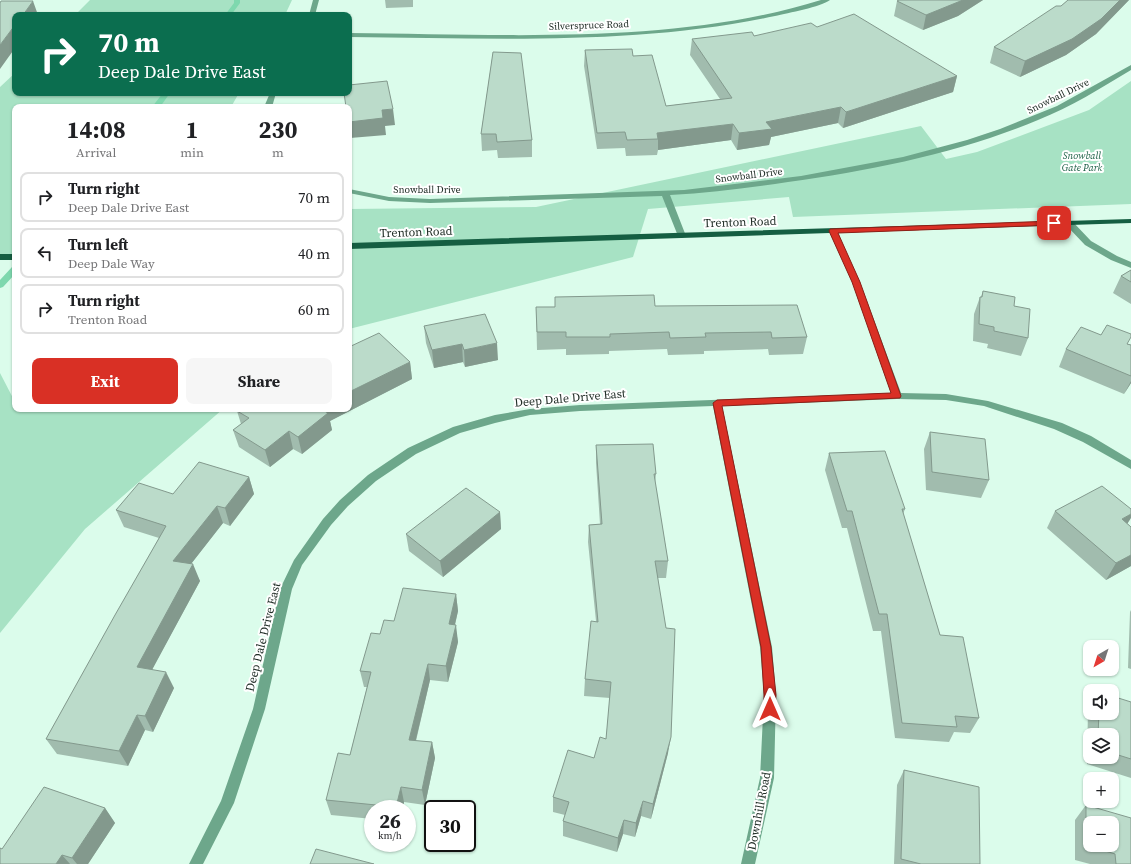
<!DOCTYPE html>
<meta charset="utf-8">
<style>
:root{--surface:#fff;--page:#f6f6f6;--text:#202124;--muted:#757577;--line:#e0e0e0;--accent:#d93025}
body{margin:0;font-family:"Source Serif 4",serif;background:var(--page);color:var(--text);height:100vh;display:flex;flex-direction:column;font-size:15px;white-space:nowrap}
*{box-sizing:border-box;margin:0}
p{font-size:13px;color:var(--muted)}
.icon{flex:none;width:22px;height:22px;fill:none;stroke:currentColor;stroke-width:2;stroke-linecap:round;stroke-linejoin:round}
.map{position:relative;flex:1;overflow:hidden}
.details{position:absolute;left:12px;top:104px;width:340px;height:308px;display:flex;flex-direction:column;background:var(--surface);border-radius:8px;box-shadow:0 1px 3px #0004}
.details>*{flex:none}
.top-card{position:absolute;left:12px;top:12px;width:340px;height:84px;border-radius:8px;box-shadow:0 1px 3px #0004;background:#0b6e4f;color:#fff;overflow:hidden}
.needle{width:26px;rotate:219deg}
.fabs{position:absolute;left:1083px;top:640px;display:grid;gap:8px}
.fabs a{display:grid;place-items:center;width:36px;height:36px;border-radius:8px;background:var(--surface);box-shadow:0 1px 3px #0004;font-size:20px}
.speed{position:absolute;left:364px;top:800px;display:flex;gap:8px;font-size:20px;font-weight:700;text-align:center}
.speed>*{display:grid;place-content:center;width:52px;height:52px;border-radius:50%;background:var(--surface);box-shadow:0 1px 3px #0004;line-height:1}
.speed small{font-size:10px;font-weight:400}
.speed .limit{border:2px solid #111;border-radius:6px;background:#fff;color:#111}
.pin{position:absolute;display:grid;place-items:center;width:34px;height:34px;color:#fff;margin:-17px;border-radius:8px;box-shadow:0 2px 6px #0006}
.me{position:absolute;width:44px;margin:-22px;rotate:0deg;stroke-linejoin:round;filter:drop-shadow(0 0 3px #0008)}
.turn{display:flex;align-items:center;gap:14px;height:84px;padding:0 20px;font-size:18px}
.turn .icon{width:52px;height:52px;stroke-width:2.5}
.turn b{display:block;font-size:28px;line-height:34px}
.eta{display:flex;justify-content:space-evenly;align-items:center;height:68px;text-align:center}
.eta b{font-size:24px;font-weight:700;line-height:28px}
.primary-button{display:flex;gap:8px;margin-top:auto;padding:8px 20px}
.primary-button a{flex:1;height:46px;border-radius:8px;background:var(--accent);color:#fff;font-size:16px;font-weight:700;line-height:46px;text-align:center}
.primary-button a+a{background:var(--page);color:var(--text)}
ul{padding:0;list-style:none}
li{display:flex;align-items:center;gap:12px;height:50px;margin:0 8px 6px;padding:0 12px;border:2px solid var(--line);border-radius:8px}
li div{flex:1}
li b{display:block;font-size:15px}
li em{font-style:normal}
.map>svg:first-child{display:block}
.green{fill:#a7e2c4}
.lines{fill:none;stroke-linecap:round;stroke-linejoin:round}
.stream{fill:#7ed8ae;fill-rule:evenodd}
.minor{fill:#6da78b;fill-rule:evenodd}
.major{fill:#155e42;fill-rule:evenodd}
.wall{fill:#a1bcae;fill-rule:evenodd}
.shaded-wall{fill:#83998d}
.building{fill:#bbdbca;stroke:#83998d;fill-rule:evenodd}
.route{fill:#d93025;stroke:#8d1f18}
.labels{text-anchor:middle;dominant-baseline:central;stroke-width:4;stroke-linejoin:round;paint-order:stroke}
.far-street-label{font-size:10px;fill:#212e27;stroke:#fff}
.far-park-label{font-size:10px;font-style:italic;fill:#185d42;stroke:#fff}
.street-label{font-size:12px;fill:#212e27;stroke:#fff}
</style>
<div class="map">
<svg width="1131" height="864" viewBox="0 0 1131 864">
<rect width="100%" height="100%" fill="#dbfceb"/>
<path class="green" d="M90 0H292L285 15H75Z
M15 73V93H239L231 107H15V254H0V87Z
M1131 81V204L793 217 789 197 648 209 633 257 349 329V209L536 207 921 126 946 159 977 152 1089 110Z
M0 373 15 402V409H223L85 529 0 633Z"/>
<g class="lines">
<path class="stream" d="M234 0H240V3L231 15H225L234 3Z
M163 93H170L160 107H152Z
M15 266V274L3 287 0 288V280L12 267Z"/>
<path class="minor" d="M313 0H319L315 15H309Z
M821 0H830C821 7 788 13 775 16 635 46 491 38 349 37V33C501 34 674 46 821 0Z
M1131 65V70C1101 88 1071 107 1038 120 958 153 873 170 788 182 749 188 710 193 670 195L686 236 682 238 678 236 662 196 430 203 389 201 349 193V189L389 197 430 199 684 190 801 176 903 157 967 140 1000 129 1057 106Z
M270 93H276L272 107H264Z
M1066 221H1072L1091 241 1117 256 1131 262V268L1111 260 1085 245 1066 225Z
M830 229H833L837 231 860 282 901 393 946 394 988 401 1062 423 1091 436 1131 460V469L1083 442 1054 429 984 406 946 400 897 399 722 406 772 647 776 695 774 778 755 864H741L760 778 764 695 760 647 713 406 580 411 530 415 495 423 460 433 416 454 376 481 348 506 331 525 302 565 292 589 265 709 234 803 203 864H189L221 801 253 709 280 589 294 560 323 519 340 500 368 475 408 448 453 427 495 415 530 409 580 405 891 393 852 282 829 231Z"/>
<path class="major" d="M1131 219V223L349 249V243Z
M0 254H15V260H0Z"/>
</g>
<path class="wall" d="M385 0H413V7L386 8Z
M899 0H983L958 16 923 30 894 16 897 1Z
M1068 0H1129L1096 34 1066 55 1020 77 990 63 994 47 1061 6Z
M817 27 957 76 953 92 843 128 838 123 771 137 769 145 737 150 731 140 658 150 657 155 626 156 625 148 597 149 584 66 585 50 633 56 666 106 720 99 690 55 692 39 754 36Z
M493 52 532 140V157L498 158 497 150 482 151 481 134Z
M1131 270V304L1113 293 1121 276Z
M983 291 1014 306 1028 338 1021 356 987 348 988 344 973 341 974 314 980 297H981Z
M655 306 807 337 803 354 769 355 768 349 704 351V354L668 355 667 349 609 351V354L566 355V349L537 350 536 307Z
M424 326 498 360 465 367 463 362 434 368 426 343Z
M1101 335 1131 345V383L1124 394 1059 367 1066 349Z
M410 362 412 379 330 421 332 430 302 454 293 449 270 467 239 447 233 430 241 424 237 411Z
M930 432 989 480 981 498 926 490 924 449Z
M596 445 656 474 655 483 668 561 666 578H658L668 753 651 819 641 816 635 837 623 834 617 852 563 836V821L565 815 553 812V797L594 758 606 739 610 698 584 696 585 679 596 621 588 542 589 525 600 524 596 463Z
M829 453 905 509 903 514 940 635 979 718 970 733 954 732 949 742 895 738 881 631H873L847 528H842L825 470Z
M249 477 254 494 230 526 223 523 191 564 200 581 152 669 174 688 153 732 145 730 128 766 57 754 46 739 159 538 124 527 116 510Z
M1055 511 1128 524 1131 527V566L1106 580 1047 528Z
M500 512 501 529 443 577 409 551 406 534Z
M456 594 458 611 455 625 458 642 448 682 430 680 416 741 432 742 435 758 425 805 404 802 403 809H373V819L331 815 326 800 350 755 367 687H364L360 671 380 634 394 621Z
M1131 610V669L1128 668 1130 612Z
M1131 702V778L1087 764 1088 708 1090 706V713H1112ZM1090 735H1112V757H1090Z
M904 770 980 864H894L897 785Z
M1086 805 1131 864H1090L1075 860V820Z
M105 808 115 823 88 864H0L2 849Z"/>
<path class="shaded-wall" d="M963 0H983L958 16 923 30 926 15Z
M1120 0H1129L1096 34 1066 55 1020 77 1025 61Z
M33 1 38 15H23Z
M15 25V48L0 69V45Z
M957 76 953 92 843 128 846 112Z
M841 107 838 123 771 137 769 145 737 150 739 133 766 122Z
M393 109 395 125 385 126 386 135 350 138 349 130V122L382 110Z
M733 124 731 140 658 150V139L657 133Z
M497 343 498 360 465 367 464 350Z
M462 344 463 362 434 368 432 350Z
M410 362 412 379 330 421 332 430 302 454 298 437 318 409H349V392Z
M1131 381V383L1124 394Z
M289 431 293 449 270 467 265 450Z
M249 477 254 494 230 526 225 508Z
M217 506 223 523 180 578 173 561Z
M500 512 501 529 443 577 440 561Z
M1131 514V518L1124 529 1122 519Z
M1131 555V566L1106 580 1116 563Z
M193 564 200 581 145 683 137 667Z
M456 594 458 611 451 641 449 624Z
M456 625 458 642 448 682 446 666Z
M428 664 430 680 412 756 409 740Z
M166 672 174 688 153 732 145 716Z
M137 715 145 730 128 766 119 751Z
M671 737 668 753 651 819 653 804Z
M432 742 435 758 425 805 422 790Z
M401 787 404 802 403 809H396V807Z
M643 801 641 816 635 837 636 823Z
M105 808 115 823 88 864H77L72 858Z
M624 820 623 834 617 852 618 838Z
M62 855 70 864H56Z"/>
<path class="building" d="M899 0H963L926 15 897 1Z
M1068 0H1120L1101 19 1072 39 1025 61 994 47 1056 6H1061Z
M1 1H33L23 15H15V25L0 45V3Z
M854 14 957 76 846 112 841 107 766 122 772 129 739 133 733 124 657 133 658 139 627 140 625 132 597 133 585 50 632 49 633 56 652 55 666 106 732 98 692 39 752 32 754 36 811 23 817 27Z
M493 52 521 53 532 140 497 142 496 134H481Z
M387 81 393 109 382 110 383 118 349 122V107H346L344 93H349V85Z
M1131 270V282L1121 276Z
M983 291 1015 297 1014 306 1030 309 1028 338 994 331V327L979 324 980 297H982Z
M654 295 655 306 797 305 807 337 772 338 771 332 705 333 706 337 670 338 669 332 610 334V337H566V332H537L536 307H555V297Z
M485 314 497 343 464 350 462 344 432 350 424 326Z
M1107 325 1131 334V337L1127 344 1131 345V376L1066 349 1081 327 1101 335Z
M379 333 410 362 349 392V347Z
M240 409H321L328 413 298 437 289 431 265 450 233 430 249 418 237 411Z
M930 432 985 439 989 480 932 472Z
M653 444 656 474H654L668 561H655L666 628 675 629 671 737 653 804 643 801 636 823 624 820 618 838 563 821 569 802 553 797 568 750 594 758 600 737 606 739 611 682 585 679 591 621 598 622 589 525 602 524 596 445Z
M885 451 905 509H902L940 635 963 637 979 718 955 716 957 727 902 723 887 614H879L852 511H847L829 453Z
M199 462 249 477 225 508 217 506 173 561 193 564 137 667 166 672 145 716 137 715 119 751 46 739 115 615 166 526 116 510 139 483 173 494Z
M1102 486 1131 509V514L1122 519 1131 527V555L1116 563 1055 511Z
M466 488 500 512 440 561 406 534Z
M403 588 456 594 449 624 456 625 446 666 428 664 409 740 432 742 422 790 401 787 396 807 326 800 338 753 350 755 371 672 360 671 371 633 380 634 384 620 394 621Z
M1112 696 1131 702V759L1112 753V735H1098L1099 713H1112Z
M904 770 979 787 980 864H921L901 859Z
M44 787 105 808 72 858 62 855 56 864H0V848L2 849Z
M1086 805 1131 818V864H1116L1115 854 1086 845ZM1090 823H1112V845H1090Z
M316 849 374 864H310Z"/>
<path class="route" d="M1054 221 1056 222V225L838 233 860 282 901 396 900 398 722 406 771 647 776 695 775 709 774 712 770 714 765 712 764 709V695L761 647 713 403 717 400 891 393 852 282 829 231 830 229Z"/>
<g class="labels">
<g class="far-street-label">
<text transform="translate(589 25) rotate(-2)">Silverspruce Road</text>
<text transform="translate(1058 96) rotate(-26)">Snowball Drive</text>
<text transform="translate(749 175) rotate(-7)">Snowball Drive</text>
<text x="427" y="189">Snowball Drive</text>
</g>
<g class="far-park-label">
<text x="1082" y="155">Snowball<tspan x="1082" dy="12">Gate Park</tspan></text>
</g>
<g class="street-label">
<text transform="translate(740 222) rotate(-2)">Trenton Road</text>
<text transform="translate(416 232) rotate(-2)">Trenton Road</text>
<text transform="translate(570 398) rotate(-5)">Deep Dale Drive East</text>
<text transform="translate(263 637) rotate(-76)">Deep Dale Drive East</text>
<text transform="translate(759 811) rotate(-79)">Downhill Road</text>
</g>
</g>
</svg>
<div class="fabs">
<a><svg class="needle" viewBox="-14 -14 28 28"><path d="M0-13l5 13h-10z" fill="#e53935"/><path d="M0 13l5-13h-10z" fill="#757577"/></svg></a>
<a><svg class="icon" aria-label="sound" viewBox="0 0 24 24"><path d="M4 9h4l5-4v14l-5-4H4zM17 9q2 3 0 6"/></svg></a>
<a><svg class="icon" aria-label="layers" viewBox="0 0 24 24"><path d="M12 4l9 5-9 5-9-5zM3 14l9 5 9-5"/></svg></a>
<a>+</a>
<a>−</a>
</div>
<div class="speed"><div>26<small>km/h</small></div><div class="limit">30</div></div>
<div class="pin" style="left:1054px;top:223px;background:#d93025"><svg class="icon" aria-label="arrive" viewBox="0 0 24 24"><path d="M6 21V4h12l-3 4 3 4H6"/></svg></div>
<svg class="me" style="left:770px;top:709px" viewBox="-20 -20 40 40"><path d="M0-17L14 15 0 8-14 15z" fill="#d93025" stroke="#fff" stroke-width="4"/></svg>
<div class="top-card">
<div class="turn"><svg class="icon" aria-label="right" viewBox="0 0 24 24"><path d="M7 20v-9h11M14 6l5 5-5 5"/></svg><div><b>70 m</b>Deep Dale Drive East</div></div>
</div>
<section class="details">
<div class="eta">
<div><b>14:08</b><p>Arrival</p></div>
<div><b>1</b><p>min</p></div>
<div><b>230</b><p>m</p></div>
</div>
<ul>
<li><svg class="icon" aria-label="right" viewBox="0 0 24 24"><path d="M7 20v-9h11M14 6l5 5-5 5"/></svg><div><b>Turn right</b><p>Deep Dale Drive East</p></div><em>70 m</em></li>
<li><svg class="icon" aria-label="left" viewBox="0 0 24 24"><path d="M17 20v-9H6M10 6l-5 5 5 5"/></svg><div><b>Turn left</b><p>Deep Dale Way</p></div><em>40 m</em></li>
<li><svg class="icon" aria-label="right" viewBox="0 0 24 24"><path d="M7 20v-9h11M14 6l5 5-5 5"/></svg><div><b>Turn right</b><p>Trenton Road</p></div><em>60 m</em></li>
</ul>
<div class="primary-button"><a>Exit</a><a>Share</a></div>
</section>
</div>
